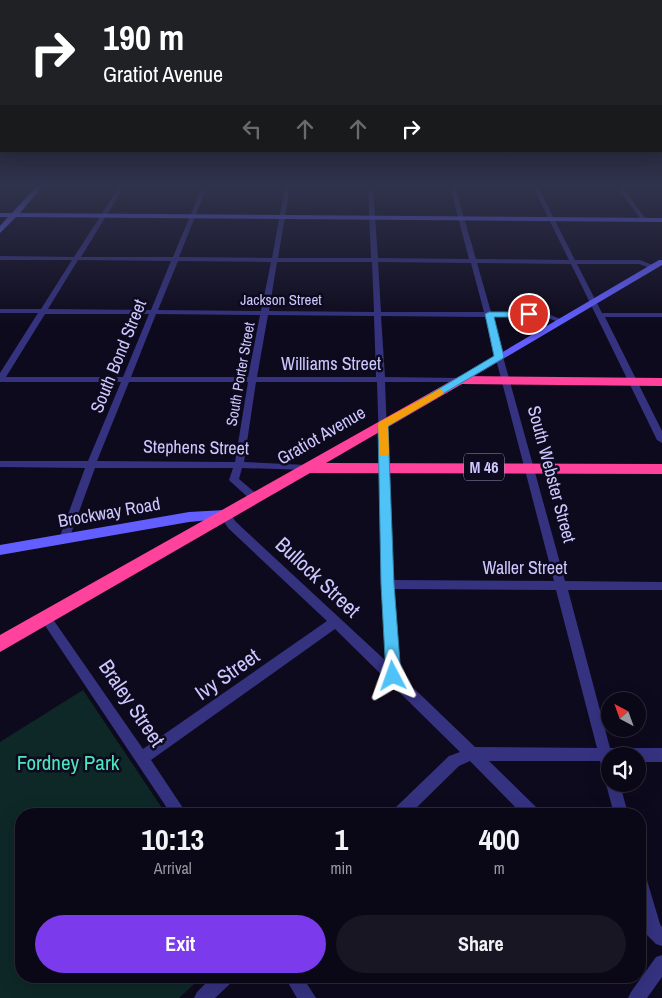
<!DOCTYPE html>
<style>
:root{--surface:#0a0816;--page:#181623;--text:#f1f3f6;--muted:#999aa1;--line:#2a2935;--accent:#7c3aed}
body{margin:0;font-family:"Archivo Narrow",sans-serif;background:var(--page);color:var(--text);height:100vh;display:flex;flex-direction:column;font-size:19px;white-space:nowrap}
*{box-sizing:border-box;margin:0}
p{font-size:16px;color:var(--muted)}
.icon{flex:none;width:28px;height:28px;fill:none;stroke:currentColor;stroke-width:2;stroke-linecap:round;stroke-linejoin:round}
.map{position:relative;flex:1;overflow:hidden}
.panel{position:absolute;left:15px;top:808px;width:631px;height:175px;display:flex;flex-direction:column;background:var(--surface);border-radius:20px;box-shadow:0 5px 20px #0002,0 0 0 1px var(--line)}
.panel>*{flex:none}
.banner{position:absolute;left:0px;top:0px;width:662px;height:152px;box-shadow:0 5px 20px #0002,0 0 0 1px var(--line);background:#202124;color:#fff;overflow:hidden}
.needle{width:32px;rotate:319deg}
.tools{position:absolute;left:601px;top:692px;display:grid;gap:10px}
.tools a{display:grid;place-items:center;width:45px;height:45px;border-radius:50%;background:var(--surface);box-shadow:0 5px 20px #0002,0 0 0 1px var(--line);font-size:25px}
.pin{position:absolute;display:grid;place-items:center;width:42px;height:42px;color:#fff;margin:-21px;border:2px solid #fff;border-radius:50%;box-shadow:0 1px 5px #0007}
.me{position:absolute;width:55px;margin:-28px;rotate:356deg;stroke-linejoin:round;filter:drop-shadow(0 0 4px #0008)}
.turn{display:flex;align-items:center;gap:18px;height:105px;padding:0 20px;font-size:22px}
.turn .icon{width:65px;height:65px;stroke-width:2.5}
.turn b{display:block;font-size:35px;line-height:42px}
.lanes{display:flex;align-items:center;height:48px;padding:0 20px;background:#0003;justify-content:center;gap:25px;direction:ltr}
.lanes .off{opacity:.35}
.eta{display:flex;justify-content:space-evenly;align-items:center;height:85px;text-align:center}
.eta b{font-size:30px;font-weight:700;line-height:35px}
.cta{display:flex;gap:10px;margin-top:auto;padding:10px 20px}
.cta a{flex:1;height:58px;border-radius:30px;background:var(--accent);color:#fff;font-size:20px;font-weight:700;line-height:58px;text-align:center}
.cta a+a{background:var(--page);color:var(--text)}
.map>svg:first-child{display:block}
.green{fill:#0d2827}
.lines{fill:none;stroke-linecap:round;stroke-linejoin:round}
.street{fill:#353280;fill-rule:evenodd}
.secondary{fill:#625eff;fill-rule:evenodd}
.highway{fill:#ff429c;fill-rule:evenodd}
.route{fill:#4fc3f7;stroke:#337fa1}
.slow{fill:#f59e0b}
.labels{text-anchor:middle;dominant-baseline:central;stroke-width:5;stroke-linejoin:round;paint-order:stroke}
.far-street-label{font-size:15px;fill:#cdc7ff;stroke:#0e0a1d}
.shield{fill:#0e0a1d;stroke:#948ebb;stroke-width:1}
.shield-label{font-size:16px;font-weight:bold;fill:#cdc7ff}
.street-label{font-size:18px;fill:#cdc7ff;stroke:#0e0a1d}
.near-street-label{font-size:21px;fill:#cdc7ff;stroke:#0e0a1d}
.near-park-label{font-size:21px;fill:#4ce6bf;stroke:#0e0a1d}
</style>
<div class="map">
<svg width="662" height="998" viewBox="0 0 662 998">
<rect width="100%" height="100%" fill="#0e0a1d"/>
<path class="green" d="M83 690 166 814H21V976H203L179 998H0V742Z"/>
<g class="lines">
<path class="street" d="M119 187H124L81 257H173L202 187H207L179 257 272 258 285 187H290L278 258H371L368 187H373L378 258 469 259 450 187H455L476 259 569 260 533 187H538L575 260H640L655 266 656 267 653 269 639 264H577L602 313H662V317H605L662 431V443L657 440 571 264 477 263 491 312 546 313 565 321 561 323 545 317H492L565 581 662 582V590H568L610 748H662V762H638V756H610V784H620L628 814H614L606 784 608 779 605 778 600 761H489L538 809 540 814H522L470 761 459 766 410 814H392L394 809 449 756 460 752 335 629 151 760 187 814H171L40 618 42 615 46 613 50 615 143 749 327 621 228 528 220 515 225 511 229 512 236 522 386 661 377 382H256L244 462 306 465 309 466 311 468 309 470 242 468 239 479 259 496 260 498 255 502 251 500 231 482 229 480 233 468H95L69 539 68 542H60L59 539 85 468 0 467V461H88L121 382H0V373L38 313H0V309H41L72 260H0V256L74 257ZM78 260 171 261 151 310 48 309ZM178 261 271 262 261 311 158 310ZM277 262H372L374 312 269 311ZM378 262 471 263 484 312H381ZM45 314H149L123 377H6ZM156 314 260 315 248 377H131ZM268 315 374 316 376 377H257ZM381 316 485 317 554 581 393 580 385 382H460L464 380 460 378 385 377ZM129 382H248L235 462 97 461ZM394 589 556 590 597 748 475 747 399 674Z
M617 187H622L646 219V221H642Z
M640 875 646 877 660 924 662 927V946L656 944 640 928Z
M662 955V977L647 998H628L631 992 656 957Z
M213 976H234L232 982 215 998H194L197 992Z
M284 976H302L316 998H297Z"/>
<path class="secondary" d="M36 187H42L20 213 662 218V222L16 217 0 233V226L8 217H0V213H12Z
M659 260H662V265L464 382 460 383 455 380Z
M225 510 230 512 231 515 230 518 189 522 0 555V545L189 512Z"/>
<path class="highway" d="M460 376 662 378V386L462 384 326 463 662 464V474L310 473 0 652V635Z"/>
</g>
<linearGradient id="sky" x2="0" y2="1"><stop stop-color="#080610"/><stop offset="0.57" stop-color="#30334c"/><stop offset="1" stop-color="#30334c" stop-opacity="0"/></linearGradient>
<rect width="662" height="326" fill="url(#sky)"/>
<path class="route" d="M489 312H529L533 314 529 317H494L504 357 502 359 388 426 394 584 401 676 398 680 393 682 388 680 386 676 381 584 378 425 494 356 485 314Z"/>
<path class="slow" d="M440 389 444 392 443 394 388 426 389 453 388 456H380L378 425 379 422Z"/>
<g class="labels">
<g class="far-street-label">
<text x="281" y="299">Jackson Street</text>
<text transform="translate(240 374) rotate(-80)">South Porter Street</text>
</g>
<rect class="shield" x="464" y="453.5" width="40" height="27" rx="4"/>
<g class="shield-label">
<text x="484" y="467">M 46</text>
</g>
<g class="street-label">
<text transform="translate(118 356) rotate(-68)">South Bond Street</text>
<text x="331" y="363">Williams Street</text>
<text transform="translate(321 435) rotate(-30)">Gratiot Avenue</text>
<text transform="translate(196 447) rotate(1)">Stephens Street</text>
<text transform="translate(552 474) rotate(75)">South Webster Street</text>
<text transform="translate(109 512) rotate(-10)">Brockway Road</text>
<text x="525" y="567">Waller Street</text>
</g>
<g class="near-street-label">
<text transform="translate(318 577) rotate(43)">Bullock Street</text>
<text transform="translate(227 674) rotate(-35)">Ivy Street</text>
<text transform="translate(132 703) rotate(56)">Braley Street</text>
</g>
<g class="near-park-label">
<text x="68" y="762">Fordney Park</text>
</g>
</g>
</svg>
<div class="tools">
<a><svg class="needle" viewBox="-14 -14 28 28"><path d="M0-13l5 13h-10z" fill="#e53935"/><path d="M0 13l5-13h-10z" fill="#999aa1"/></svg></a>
<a><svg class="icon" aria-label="sound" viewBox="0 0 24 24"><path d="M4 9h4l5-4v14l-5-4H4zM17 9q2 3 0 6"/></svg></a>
</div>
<div class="pin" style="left:529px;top:314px;background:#d93025"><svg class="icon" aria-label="arrive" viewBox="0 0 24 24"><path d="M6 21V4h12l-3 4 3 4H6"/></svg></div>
<svg class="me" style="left:393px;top:676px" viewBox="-20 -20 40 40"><path d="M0-17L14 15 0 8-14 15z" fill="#4fc3f7" stroke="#fff" stroke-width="4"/></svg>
<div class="banner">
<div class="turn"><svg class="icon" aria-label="right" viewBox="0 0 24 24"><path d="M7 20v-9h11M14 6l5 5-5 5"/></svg><div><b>190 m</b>Gratiot Avenue</div></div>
<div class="lanes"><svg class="icon off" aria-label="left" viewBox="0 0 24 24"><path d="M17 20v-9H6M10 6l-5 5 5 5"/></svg><svg class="icon off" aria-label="ahead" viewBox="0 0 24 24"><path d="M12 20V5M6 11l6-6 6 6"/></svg><svg class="icon off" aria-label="ahead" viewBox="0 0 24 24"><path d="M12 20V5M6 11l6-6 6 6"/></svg><svg class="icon" aria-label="right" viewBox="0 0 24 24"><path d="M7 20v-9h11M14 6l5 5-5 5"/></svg></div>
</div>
<section class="panel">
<div class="eta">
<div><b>10:13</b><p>Arrival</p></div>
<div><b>1</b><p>min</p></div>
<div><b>400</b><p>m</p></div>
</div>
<div class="cta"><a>Exit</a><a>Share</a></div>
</section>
</div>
